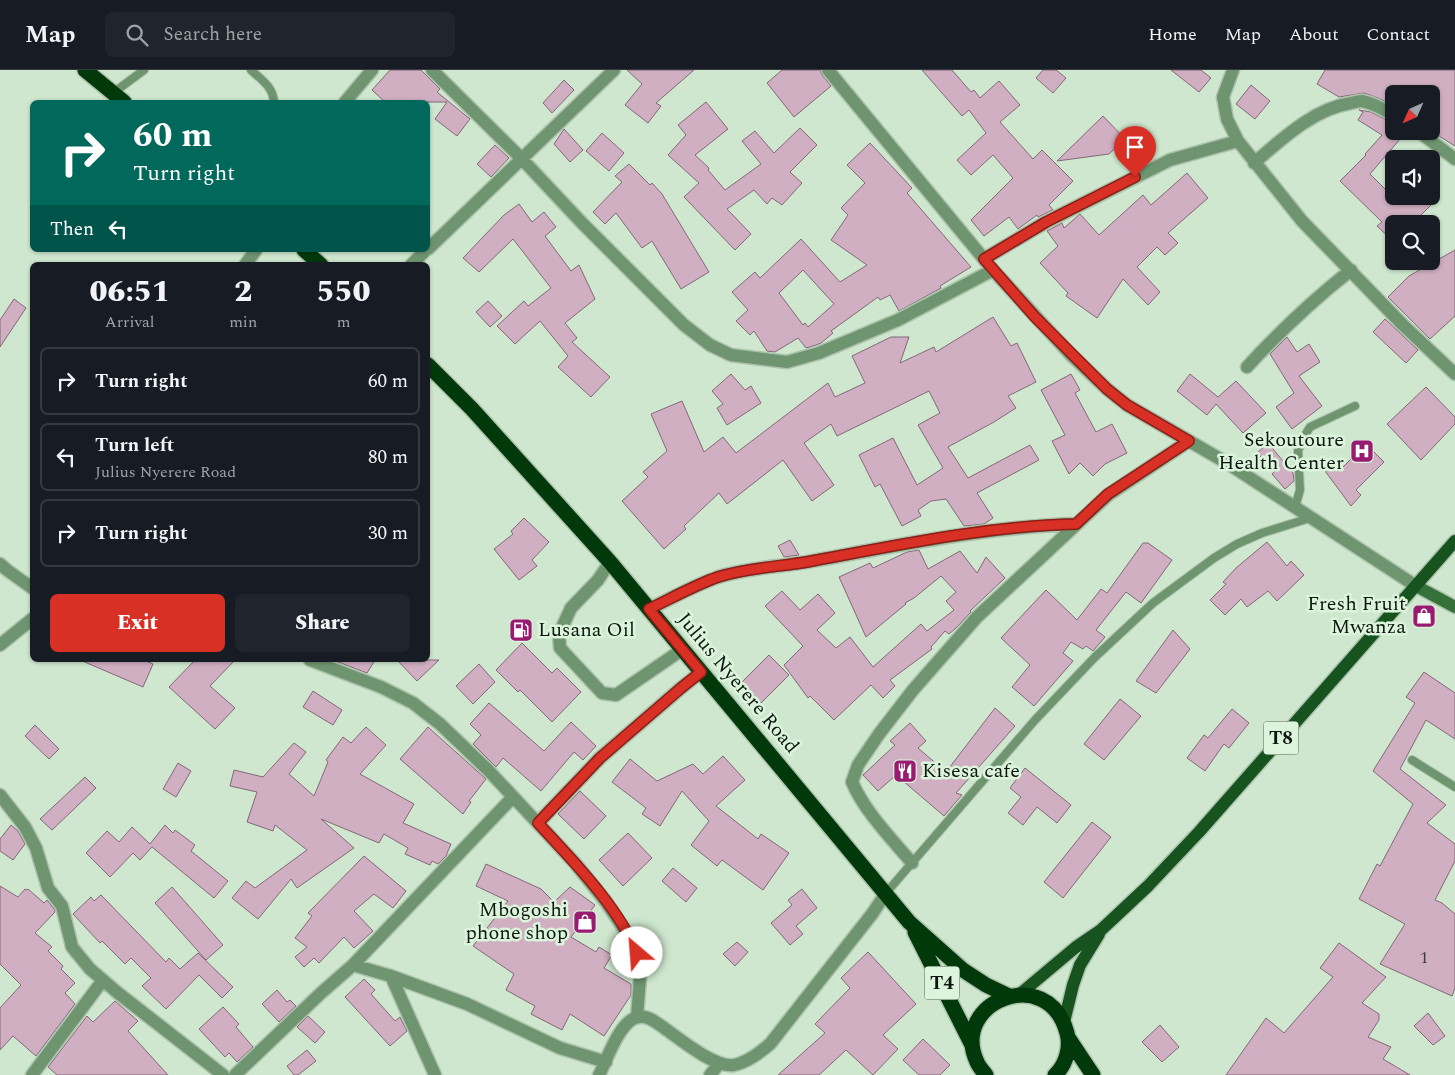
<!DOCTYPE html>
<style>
:root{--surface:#171b24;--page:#20242c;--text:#f1f3f6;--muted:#9ea1a6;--line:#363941;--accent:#d93025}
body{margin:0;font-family:Spectral,serif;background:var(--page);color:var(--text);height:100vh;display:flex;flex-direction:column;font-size:19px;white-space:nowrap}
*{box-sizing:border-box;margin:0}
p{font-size:16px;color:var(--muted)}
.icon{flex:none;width:28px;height:28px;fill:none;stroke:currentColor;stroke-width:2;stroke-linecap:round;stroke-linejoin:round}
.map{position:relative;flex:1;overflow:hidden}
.panel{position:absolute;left:30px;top:192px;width:400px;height:400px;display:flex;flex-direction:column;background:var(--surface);border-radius:8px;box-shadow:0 1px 4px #0004}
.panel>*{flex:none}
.guide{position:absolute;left:30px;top:30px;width:400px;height:152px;border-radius:8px;box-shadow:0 1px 4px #0004;background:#00695c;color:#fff;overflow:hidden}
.needle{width:32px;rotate:225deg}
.tools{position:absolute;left:1385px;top:15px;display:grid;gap:10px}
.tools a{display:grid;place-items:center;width:55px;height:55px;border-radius:8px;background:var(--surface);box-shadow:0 1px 4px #0004;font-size:25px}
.pin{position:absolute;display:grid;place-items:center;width:42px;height:42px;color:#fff;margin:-51px -21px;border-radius:50% 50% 50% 0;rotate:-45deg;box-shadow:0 0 5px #0007}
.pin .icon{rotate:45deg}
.me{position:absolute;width:55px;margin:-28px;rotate:333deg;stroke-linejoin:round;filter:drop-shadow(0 0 4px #0008)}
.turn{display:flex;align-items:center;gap:18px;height:105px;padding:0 20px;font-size:22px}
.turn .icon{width:65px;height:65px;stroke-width:2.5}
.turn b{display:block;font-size:35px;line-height:42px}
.then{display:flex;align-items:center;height:48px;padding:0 20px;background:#0003;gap:10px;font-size:19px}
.eta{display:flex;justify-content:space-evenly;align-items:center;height:85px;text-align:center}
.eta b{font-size:30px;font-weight:800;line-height:35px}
.action{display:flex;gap:10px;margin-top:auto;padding:10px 20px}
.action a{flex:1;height:58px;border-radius:8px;background:var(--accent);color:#fff;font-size:20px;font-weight:800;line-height:58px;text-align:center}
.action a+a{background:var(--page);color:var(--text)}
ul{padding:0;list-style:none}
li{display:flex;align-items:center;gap:15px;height:68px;margin:0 10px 8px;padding:0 10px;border:2px solid var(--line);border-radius:8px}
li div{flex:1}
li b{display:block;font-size:19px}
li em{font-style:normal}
header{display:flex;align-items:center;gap:30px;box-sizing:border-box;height:70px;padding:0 25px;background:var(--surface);border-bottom:1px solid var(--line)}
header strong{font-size:24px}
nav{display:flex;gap:28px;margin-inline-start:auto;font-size:18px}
.search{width:350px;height:45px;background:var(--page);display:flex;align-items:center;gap:12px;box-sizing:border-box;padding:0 18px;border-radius:8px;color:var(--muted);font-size:19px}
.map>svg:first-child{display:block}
.building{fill:#cfafc1;stroke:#856878;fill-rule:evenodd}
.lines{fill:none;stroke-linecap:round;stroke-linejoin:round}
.lane-casing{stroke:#acc2ac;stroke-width:10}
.street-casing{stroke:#acc2ac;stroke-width:15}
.secondary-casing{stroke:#acc2ac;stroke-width:15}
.primary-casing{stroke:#acc2ac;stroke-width:15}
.highway-casing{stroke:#acc2ac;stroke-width:18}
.lane{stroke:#6f9570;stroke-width:8}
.street{stroke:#6f9570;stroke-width:12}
.secondary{stroke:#36713a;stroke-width:12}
.primary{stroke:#16531e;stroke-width:12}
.highway{stroke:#02390b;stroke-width:15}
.route-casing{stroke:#8d1f18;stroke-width:12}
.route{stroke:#d93025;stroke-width:9}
.labels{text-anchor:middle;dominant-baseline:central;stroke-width:5;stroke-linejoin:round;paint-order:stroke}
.number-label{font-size:18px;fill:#3f3e3c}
.shield{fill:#dbf4db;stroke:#4c5a4d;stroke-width:1}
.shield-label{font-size:19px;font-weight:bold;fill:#0f1810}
.poi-label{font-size:20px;fill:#0f1810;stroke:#dbf4db;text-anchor:end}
.street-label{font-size:20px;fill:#0f1810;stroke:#dbf4db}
</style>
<header>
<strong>Map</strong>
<div class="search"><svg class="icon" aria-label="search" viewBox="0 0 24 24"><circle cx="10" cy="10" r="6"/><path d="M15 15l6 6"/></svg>Search here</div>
<nav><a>Home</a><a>Map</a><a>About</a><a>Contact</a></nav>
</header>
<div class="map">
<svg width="1455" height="1005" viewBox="0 0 1455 1005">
<rect width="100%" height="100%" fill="#cee7ce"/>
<path class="building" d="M390 0H421L440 19 437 22 470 49 457 66 435 49 447 32H385L372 20Z
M627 0H694L656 33 661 36 648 53 625 35 642 14Z
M782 0H820L822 5 831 16 794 47 767 13Z
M922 0H952L971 22 974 20 980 28 999 11 1020 35 1000 52 1033 89 1042 80 1073 111 1049 135 1053 140 1038 147 1037 145 1018 159 1009 147 984 166 971 150 1013 108 993 85 971 105 957 90 986 63 969 40 962 46Z
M1043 0H1056L1066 8 1053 23 1036 8Z
M1171 0H1201L1211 8 1199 22Z
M1325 0H1455V76L1431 61V24H1394V36L1378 28 1364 23 1339 27 1317 14Z
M564 10 574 20 552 43 543 33Z
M1251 15 1270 31 1255 49 1236 34Z
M706 32 728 59 695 85 709 98 708 100 725 120 761 94 742 71 755 61 774 83 800 58 817 75 790 102 802 113 782 135 772 128 767 134 754 120 727 139 751 164 735 180 684 127 699 113 668 85 686 65 678 55Z
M1359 40 1371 42 1394 54V61H1407L1370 104 1392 126H1422L1431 135 1412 154H1394V172L1377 156 1382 152 1340 111 1366 85 1365 84 1382 65 1358 50 1363 42Z
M1103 46 1125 69 1109 84 1057 91Z
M564 59 583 80 570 92 554 74Z
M602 63 624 83 609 101 586 81Z
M1143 69 1154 78 1144 90 1133 81Z
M870 73 912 118 907 123 971 197 940 216 941 218 899 241 890 225 880 230 878 227 831 261 833 263 821 273 816 275 806 278 798 268 775 282 767 281 754 261 750 265 736 251 748 240 732 222 755 202 760 208 801 169 840 212 867 195 831 170 848 145 841 138 865 113 847 95ZM803 200 834 234 808 257 805 253 803 255 779 223Z
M495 75 509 88 491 107 477 94Z
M629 94 650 115 652 113 662 124 709 202 681 219 652 171 642 178 616 143 605 154 593 142 622 112 615 106Z
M1187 103 1208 128 1168 163 1178 173 1165 185 1157 177 1137 197 1160 222 1148 235 1123 209 1097 248 1066 226 1068 223 1040 193 1058 176 1047 161 1062 153 1064 158 1080 144 1099 165 1143 125 1151 135Z
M519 134 532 152 544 142 556 157 545 166 571 201 579 195 595 229 565 253 577 268 572 272 610 307 591 327 558 297 568 286 540 251 515 274 497 256 524 231 528 236 551 218 513 169 479 202 463 188 504 145Z
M1455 180V246L1430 269 1388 227 1409 206Z
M14 229 26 238 0 277V250Z
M488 231 502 246 490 257 476 242Z
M993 247 1011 276 1017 273 1036 312 1008 326 1016 338 994 352 948 377 968 408 1030 375 1039 390 977 423 993 448 984 454 964 456 946 429 931 431 918 440 921 446 902 456 880 414 875 417 859 385 893 368 917 415 943 398 918 355 940 343 929 321 837 366 831 354 804 373 834 415 812 431 783 390 727 434 719 423 684 456 686 459 664 479 622 431 648 407 643 402 667 381 651 344 682 331 704 382 723 367 736 383 828 313 835 327 865 313 852 286 891 267H909L900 293 934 277 936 282Z
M1385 249 1418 280 1406 293 1373 262Z
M1287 267 1297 282 1309 274 1320 292 1299 306 1322 336 1292 359 1276 337 1294 323 1270 284Z
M731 304 745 320 751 316 761 333 727 355 717 338 723 334 712 321Z
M1071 304 1080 320 1075 323 1096 362 1112 354 1127 383 1105 394 1093 406 1080 393 1069 404 1052 371 1065 365 1041 320Z
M1190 304 1218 327 1236 311 1266 343 1243 363 1216 334 1207 345 1177 321Z
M1426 317 1455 347V354L1421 390 1387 354Z
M1268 373 1293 403 1294 411 1285 419 1272 404 1275 401 1257 383Z
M1366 374 1384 392 1356 420 1361 425 1351 436 1325 401 1331 395 1338 402Z
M524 448 549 472 532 490 537 496 519 510 494 479 513 464 511 461Z
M790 470 799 485 784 487 778 476Z
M1267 472 1287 496 1291 491 1304 505 1277 531 1268 521 1247 537 1241 529 1225 545 1210 530 1226 514 1223 512 1236 498Z
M1143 473H1148L1172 490 1141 533 1126 522 1096 560 1105 567 1093 581 1086 576 1083 579 1071 572 1063 583 1073 591 1034 636 1012 617 1030 595 1001 568 1046 520 1077 550 1101 519 1107 523Z
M919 480 928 499 960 481 977 503 986 487 1005 508 970 541 971 542 956 558 949 564 945 561 931 577 932 579 890 610 895 616 883 628 871 615 834 650 810 626 808 628 784 595 803 576 765 536 782 521 800 540 818 524 835 543 817 560 836 578 850 567 873 597 921 554 927 561 954 540 946 531 956 522 941 506 914 528 905 533 906 534 866 567 839 507 870 493 873 498 907 482Z
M1173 560 1190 579 1156 623 1136 611Z
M522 573 552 603 557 598 581 622 552 652 520 620 518 622 496 600Z
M769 585 789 605 761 633 741 613Z
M80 590H144L153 594 143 617Z
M195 590H235L210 616 235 638 215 659 169 617Z
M333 590H375L367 603Z
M397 590H439L417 611Z
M479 594 495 612 473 634 456 616Z
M1424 602 1455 623V669L1426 650 1400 699 1446 735 1427 753 1455 774V791L1435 830 1442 833 1455 844V918L1452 926 1380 894 1405 854 1359 829 1377 794 1380 796 1413 734 1373 701 1415 633 1406 627Z
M313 621 342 640 333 655 303 637Z
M1120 629 1141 646 1104 690 1084 674Z
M489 633 544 681 571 652 596 676 583 690 574 682 541 721 503 688 496 697 473 674 481 665 470 654Z
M995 638 1015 656 956 723 962 725 944 746 896 705 878 721 863 705 895 675 890 671 910 653 926 671 918 678 946 702Z
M1232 639 1249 653 1229 678 1224 674 1205 701 1187 688 1204 665 1208 668Z
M35 655 59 679 49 689 25 666Z
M366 657 386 675 360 704 414 734 403 753 451 774 446 786 438 794 432 791 430 795 405 784 408 778 384 764 379 773 321 749 354 778 297 818 291 809 258 849 232 828 246 811 255 818 307 780 275 755 273 761 247 752 257 722 230 716 234 700 263 707 294 673 306 682 289 704 314 726 328 692 326 690 343 667 351 673Z
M428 657 486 709 469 731 471 732 463 744 400 689Z
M723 686 745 710 716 736 758 769 761 764 789 783 763 820 722 790 717 796 691 775 709 751 682 721 660 756 642 744 646 738 612 712 630 689 657 711 693 694 703 704Z
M178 693 191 701 176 727 163 719Z
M1025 698 1071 735 1057 753 1037 737 1023 755 1008 743 1021 727 1010 718Z
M85 707 96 718 52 760 40 749Z
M580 721 606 746 584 769 558 744Z
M1092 752 1111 767 1063 828 1044 812Z
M11 755 18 761 25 774 13 790 0 781V769Z
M165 755 173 763 175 760 195 775 191 781 228 811 214 828 152 777 140 790 133 783 110 807 86 783 107 761 119 772 132 757 150 774Z
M628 763 652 788 623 816 599 790Z
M364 786 406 821 393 838 374 824 354 841 373 861 354 878 344 867 319 893 314 888 304 897 295 887 307 877 295 868 312 846 308 843Z
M486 794 541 819 554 832 570 817 595 835 571 867 596 882 599 877 612 885 604 898 631 914V925L604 966 570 944 562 960 531 944 535 936 506 920 514 904 473 876 508 831 476 816Z
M673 798 697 818 686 832 662 811Z
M0 816 18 827 25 819 27 820 28 819 44 833 47 830 55 840V842L35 863 52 877 48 881 63 896 61 899 75 913 65 923 75 934 36 986 13 966 0 980V938L21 915 0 894Z
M172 817 223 875 206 890 155 833Z
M802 819 817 838 796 856 803 864 790 875 771 853 792 835 788 830Z
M101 825 166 892 169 888 180 899 198 883 233 917 222 928 199 905 166 939 142 916 151 908 131 888 125 894 102 871 100 873 73 844 91 827 94 831Z
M737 872 748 882 735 896 723 884Z
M1339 873 1386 907 1362 933 1379 944V950L1368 967 1391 977 1383 989 1410 1005H1226L1266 948 1284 963 1333 907 1320 898Z
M868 882 916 934 883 965 898 979 873 1005 846 980 819 1005H778L825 963 815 954 850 918 841 908Z
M364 909 375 920 371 924 395 951 400 947 407 961 390 976 345 927Z
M277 920 287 932 290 930 296 936 279 952 262 934Z
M115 931 138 951 128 961 168 1005H57L48 997 87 946 93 952Z
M223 937 239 954 236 957 253 977 237 992 229 983 225 987 199 959Z
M1428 943 1445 966 1433 975 1414 956Z
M308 946 325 962 315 973 297 957Z
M1160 955 1179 977 1162 992 1142 972Z
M923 969 950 995 940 1005H919L903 990Z
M307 980 316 991 298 1005H294L287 996Z"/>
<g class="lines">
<g class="lane-casing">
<path id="lane" d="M251 0C262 10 273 17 274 32
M113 23 144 0
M1295 437 1300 420 1298 381 1302 370 1310 357 1355 336
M1412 690 1455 717
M886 823 1035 650 1095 587 1153 533 1214 488 1237 474 1262 463 1310 448"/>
</g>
<g class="street-casing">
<path id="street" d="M432 0 521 88 582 153 684 255 710 275 731 285 787 292 819 283 898 250 993 200
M828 0 993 200 1071 285 1107 319 1127 335 1227 393 1416 516
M1233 0 1223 27 1227 49 1238 71 1302 151 1403 255 1455 304
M345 32 372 0
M1418 61 1455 89
M1254 93C1282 69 1313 39 1351 33 1355 32 1359 31 1362 31 1373 33 1385 40 1394 46
M428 179 614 0
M984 189 1046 152 1170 90 1238 71
M245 195 256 180
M411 195 426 180
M1247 297C1279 262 1313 230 1351 200
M610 492 598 510 571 538 559 564 560 578 602 623 616 625 683 579
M0 494 7 500 32 518
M649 539C672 528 695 515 718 507 749 497 781 497 812 491 899 475 987 457 1075 454
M0 575 32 549
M310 590 381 617 413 633 440 654 489 701 575 793 606 832 632 871 641 895 637 947
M0 725 25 757 36 778 48 818 62 836 72 877 90 899 118 923 223 1005
M538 753 600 688 681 618 701 602
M912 793C891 768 865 742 852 712L858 695 879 664 913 620 977 547 1108 425 1189 371
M353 895 391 906 467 934 560 978 606 992
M391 906 435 1005
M32 1005 103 910
M235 1005 321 923 353 895 513 727
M599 1005C607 990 620 949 639 947 645 946 649 948 654 951 673 963 712 998 734 995 748 992 759 983 770 974L872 844 886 823
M710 1005 719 994"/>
</g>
<g class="secondary-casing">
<path id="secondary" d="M1416 516 1455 537"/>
</g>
<g class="primary-casing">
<path id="primary" d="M1020 924 1076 877 1101 860 1148 816 1199 762 1455 471
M1064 952 1073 915 1080 895 1099 864"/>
</g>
<g class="highway-casing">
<path id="highway" d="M85 0 124 32
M304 180 321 195
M428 295 472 339 610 492 909 852 963 900 986 915 1009 926
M915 862 972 975
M1069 969 1093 1005
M986 1005C983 1001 979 997 977 992 949 932 1048 892 1067 963 1071 977 1066 995 1055 1005"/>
</g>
<use href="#lane" class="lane"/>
<use href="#street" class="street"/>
<use href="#secondary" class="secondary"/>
<use href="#primary" class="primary"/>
<use href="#highway" class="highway"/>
</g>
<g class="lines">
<g class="route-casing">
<path id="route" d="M637 883C618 836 572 790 538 753L600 688 681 618 701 602 649 539C672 528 695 515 718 507 749 497 781 497 812 491 899 475 987 456 1076 454L1108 424 1189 371 1127 335 1107 319 1035 247 984 189 1046 152 1135 107"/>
</g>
<use href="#route" class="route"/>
</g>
<defs>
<g id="hospital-square" transform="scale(1.25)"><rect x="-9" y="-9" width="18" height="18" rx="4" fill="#981a71" stroke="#dbf4db"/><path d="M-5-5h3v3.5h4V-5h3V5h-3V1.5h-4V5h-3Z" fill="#fff"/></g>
<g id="shop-square" transform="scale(1.25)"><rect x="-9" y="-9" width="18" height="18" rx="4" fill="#981a71" stroke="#dbf4db"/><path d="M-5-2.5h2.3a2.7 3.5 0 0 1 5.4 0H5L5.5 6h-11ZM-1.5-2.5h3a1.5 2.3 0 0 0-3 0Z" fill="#fff"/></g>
<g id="fuel-square" transform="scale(1.25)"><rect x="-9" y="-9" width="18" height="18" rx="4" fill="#981a71" stroke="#dbf4db"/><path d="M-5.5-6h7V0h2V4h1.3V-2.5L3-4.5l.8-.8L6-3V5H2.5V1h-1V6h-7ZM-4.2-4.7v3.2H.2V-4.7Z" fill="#fff"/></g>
<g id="restaurant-square" transform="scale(1.25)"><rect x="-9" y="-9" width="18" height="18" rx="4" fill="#981a71" stroke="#dbf4db"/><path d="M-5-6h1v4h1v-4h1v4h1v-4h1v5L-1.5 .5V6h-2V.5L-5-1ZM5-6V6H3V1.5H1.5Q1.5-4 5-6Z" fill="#fff"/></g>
</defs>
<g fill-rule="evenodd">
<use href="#hospital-square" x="1362" y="381"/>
<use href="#shop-square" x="1424" y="546"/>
<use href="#fuel-square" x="521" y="560"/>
<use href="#restaurant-square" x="905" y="701"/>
<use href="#shop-square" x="585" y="852"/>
</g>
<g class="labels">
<g class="number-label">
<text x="1424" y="887">1</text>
</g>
<g class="shield">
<rect x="1263.5" y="651.5" width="35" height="33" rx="4"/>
<rect x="924.5" y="896.5" width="35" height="33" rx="4"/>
</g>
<g class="shield-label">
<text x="1281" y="668">T8</text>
<text x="942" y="913">T4</text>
</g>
<g class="poi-label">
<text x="1344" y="370">Sekoutoure<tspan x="1344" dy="23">Health Center</tspan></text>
<text x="1406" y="534">Fresh Fruit<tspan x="1406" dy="23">Mwanza</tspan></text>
<text x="538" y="560" text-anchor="start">Lusana Oil</text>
<text x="922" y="701" text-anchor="start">Kisesa cafe</text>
<text x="568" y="840">Mbogoshi<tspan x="568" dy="23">phone shop</tspan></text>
</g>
<g class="street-label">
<text transform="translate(738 613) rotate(50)">Julius Nyerere Road</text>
</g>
</g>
</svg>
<div class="tools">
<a><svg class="needle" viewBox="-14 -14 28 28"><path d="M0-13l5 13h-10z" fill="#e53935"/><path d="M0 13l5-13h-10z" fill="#9ea1a6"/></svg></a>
<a><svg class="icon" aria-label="sound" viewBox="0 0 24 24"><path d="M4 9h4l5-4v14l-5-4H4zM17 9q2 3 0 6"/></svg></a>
<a><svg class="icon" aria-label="search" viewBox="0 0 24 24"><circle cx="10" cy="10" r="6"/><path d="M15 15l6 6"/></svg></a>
</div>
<div class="pin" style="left:1135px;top:107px;background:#d93025"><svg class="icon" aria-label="arrive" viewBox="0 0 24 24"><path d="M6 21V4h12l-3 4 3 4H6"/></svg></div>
<svg class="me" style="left:637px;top:883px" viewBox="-20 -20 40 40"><circle r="19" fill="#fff"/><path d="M0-13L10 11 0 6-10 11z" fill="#d93025"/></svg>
<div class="guide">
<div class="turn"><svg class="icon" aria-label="right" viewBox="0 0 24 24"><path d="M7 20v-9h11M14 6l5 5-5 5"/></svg><div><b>60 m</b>Turn right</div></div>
<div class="then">Then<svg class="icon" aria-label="left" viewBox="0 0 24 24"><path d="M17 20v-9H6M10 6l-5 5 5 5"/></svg></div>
</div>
<section class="panel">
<div class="eta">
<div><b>06:51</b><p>Arrival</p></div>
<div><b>2</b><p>min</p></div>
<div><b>550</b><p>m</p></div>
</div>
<ul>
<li><svg class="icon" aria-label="right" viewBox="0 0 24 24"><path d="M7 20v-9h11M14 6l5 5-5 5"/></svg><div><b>Turn right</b></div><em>60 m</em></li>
<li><svg class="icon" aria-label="left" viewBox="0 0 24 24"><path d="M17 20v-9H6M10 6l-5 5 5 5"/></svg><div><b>Turn left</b><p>Julius Nyerere Road</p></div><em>80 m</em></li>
<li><svg class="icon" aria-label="right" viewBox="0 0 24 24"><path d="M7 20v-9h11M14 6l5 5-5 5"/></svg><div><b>Turn right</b></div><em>30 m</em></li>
</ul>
<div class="action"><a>Exit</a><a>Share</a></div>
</section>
</div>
